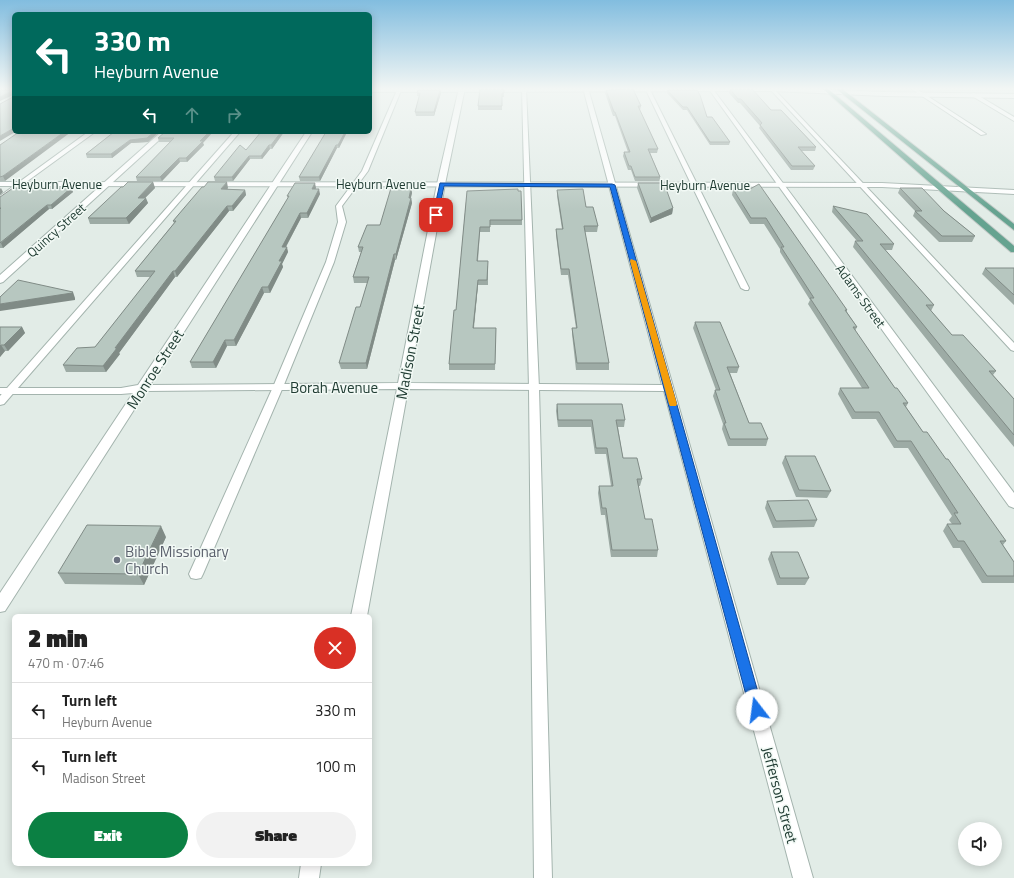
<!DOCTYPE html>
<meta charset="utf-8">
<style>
:root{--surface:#fff;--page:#f2f2f2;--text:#222;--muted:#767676;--line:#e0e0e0;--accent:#0b8043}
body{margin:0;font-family:"Titillium Web",sans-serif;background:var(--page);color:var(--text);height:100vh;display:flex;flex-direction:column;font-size:15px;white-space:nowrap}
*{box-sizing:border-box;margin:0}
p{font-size:13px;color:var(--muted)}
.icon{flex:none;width:22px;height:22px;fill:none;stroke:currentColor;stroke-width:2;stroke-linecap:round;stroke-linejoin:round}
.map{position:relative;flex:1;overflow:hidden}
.drawer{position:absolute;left:12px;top:614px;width:360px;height:252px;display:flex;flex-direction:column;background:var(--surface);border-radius:6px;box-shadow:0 2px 10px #0003}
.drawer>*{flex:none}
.hud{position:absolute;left:12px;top:12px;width:360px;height:122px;border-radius:6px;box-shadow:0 2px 10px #0003;background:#00695c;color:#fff;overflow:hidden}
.tools{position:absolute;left:958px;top:822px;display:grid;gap:8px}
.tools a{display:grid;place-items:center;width:44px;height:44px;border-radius:50%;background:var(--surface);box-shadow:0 2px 10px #0003;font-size:20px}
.pin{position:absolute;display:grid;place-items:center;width:34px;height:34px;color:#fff;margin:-17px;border-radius:8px;box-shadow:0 2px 6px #0006}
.me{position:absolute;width:44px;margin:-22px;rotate:345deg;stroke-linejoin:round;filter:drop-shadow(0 0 3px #0008)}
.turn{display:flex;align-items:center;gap:14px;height:84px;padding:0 16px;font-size:18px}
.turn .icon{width:52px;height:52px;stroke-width:2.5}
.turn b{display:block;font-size:28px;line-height:34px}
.lanes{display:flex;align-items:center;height:38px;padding:0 16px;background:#0003;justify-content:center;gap:20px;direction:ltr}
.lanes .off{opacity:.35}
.round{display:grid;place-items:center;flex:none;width:42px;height:42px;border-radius:21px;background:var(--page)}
.summary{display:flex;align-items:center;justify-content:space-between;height:68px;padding:0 16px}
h1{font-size:24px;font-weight:800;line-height:30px}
.action{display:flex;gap:8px;margin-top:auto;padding:8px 16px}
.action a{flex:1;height:46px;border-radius:24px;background:var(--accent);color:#fff;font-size:16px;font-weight:800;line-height:46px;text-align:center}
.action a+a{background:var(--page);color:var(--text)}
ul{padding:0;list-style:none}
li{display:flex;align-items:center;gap:12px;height:56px;padding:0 16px;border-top:1px solid var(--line)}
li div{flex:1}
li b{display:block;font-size:15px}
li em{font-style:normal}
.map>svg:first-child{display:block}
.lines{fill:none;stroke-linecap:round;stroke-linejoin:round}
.service-casing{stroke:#a4b4ae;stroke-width:2}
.minor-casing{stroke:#a4b4ae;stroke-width:2}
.tertiary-casing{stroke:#a4b4ae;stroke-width:2}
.primary-casing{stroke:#c1c9c6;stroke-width:2}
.service{fill:#fff;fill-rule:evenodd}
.minor{fill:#fff;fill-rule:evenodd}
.tertiary{fill:#fff;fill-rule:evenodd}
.primary{fill:#65a390;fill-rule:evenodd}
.wall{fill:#9daba5}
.shaded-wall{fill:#808b86}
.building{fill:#b7c7c0;stroke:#808b86}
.route{fill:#1a73e8;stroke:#114b97}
.slow{fill:#f59e0b}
.worship-dot{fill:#6b7280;stroke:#f2f9f5;stroke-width:1.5}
.labels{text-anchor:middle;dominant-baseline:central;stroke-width:3;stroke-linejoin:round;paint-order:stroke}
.far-street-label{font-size:13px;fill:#213d34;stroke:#f2f9f5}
.street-label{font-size:15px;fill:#213d34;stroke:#f2f9f5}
.worship-label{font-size:15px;fill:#5b616d;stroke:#f2f9f5;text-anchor:start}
</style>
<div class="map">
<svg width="1014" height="878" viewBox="0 0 1014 878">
<rect width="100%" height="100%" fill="#e2ece7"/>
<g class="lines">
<g class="service-casing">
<path id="service" d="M398 88H402L368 171 342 206 346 222 334 262 283 387 203 574 201 578 196 579 191 578 189 574 273 387 326 262 338 222 336 206 362 171Z
M522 88H526L539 388 552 878H534L529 388Z
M645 88H649L749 288 748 290H745L741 288Z
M769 88H773L1014 343V351L1011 350Z
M910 88H915L986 134 981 135Z
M88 132H95L0 201V196Z
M234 132H240L4 404 0 405V396Z"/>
</g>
<g class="minor-casing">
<path id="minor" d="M459 88H465L445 184 409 383 662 385 583 88H588L813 878H793L664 391 408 389 367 616H351L397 389 146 391 5 611 0 612V593L133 393 121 394H0V388H121L138 385 306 132H312L150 385 398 383 437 184Z
M708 88H712L1014 493V508L1009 506Z
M974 93 1014 117V121L972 96 971 95Z
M161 132H168L3 282 0 283V275Z
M301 864H321L319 878H299Z"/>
</g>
<g class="tertiary-casing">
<path id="tertiary" d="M0 88H14V91L0 90Z
M370 88H781L885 92 1014 94V98L885 96 773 91 370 92Z
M0 182 882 183 1014 190V194L882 187 0 186Z"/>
</g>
<g class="primary-casing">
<path id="primary" d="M822 88H827L1014 246V252H1011L927 180Z
M835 88H841L1014 224V230Z"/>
</g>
<use href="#service" class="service"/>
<use href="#minor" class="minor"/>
<use href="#tertiary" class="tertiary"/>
<use href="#primary" class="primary"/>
</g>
<path class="wall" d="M504 89V97H502V110H478V106Z
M730 89 771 110 816 147 815 151H801L815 166 813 170H791L759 128 760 126 740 103H738L729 93Z
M440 90 441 93 434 116H416L415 112 419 96H417V93Z
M606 90 641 106 640 110H639L658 149 657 153H650L660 177V181H635L631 170H628L623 156 624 152H628L615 116H613L605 93Z
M667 90 707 117 730 142 729 145H710L687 110H683L667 93Z
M114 132H159L148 142 131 143 112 158H87L86 154Z
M165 132 203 143 204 145 187 162H180L162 181H137L136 177 171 142H159L158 138Z
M284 132 272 149H270L262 159H250L233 181H215L214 177 246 150Z
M347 132 339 148H337L320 181H300L299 177Z
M0 145 5 181H0Z
M153 182 155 188 145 198 148 203 129 224H90L88 218 123 187Z
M638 183 673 208 672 214 650 223 637 188Z
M204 187 228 188 227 189 245 190 246 195 233 211H229L177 277H175L119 353 120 354 106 372H66L63 365 95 347 151 277H137L135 271 174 223 173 221Z
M71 188 73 192 52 209H49L3 248H0V197Z
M316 188 315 189 320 194 308 218H301L286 247 288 252 282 264 283 267 270 293H264L236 346H227L216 368H192L190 362 288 198 287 196Z
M411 188 412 193 411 198 412 203 396 260H395L367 369H341L339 363 360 307 368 283H354L353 277 361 252H359L358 247 380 225Z
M900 188 944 211 975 236 972 242H939L913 216 915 211 898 193Z
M733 189H750L847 310V312L857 327 855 331 895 388 908 403 906 407 923 432 946 459 1006 541 1003 545 1014 562V583H982L960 548H953L943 531 947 524H952L949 520 952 516 908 448H894L876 419H852L838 394 840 388H862L808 304 810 300 780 252V249L764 224H750L732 195Z
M557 190 586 207 598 226 597 232H585L609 363V370H576L572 334V328H576L568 275H561L556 235V229H562L557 196Z
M467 191 522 220V225H490V232H480L478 261 488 266V285H478L474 328H496L495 370H449V364L456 310Z
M833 206 894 244 892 250H885L934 305 931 311 952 335 996 371 993 375 1014 399V447L971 395 853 247 855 241H857L832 212Z
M985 268H1014V305L982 274Z
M695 322 739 367 737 373H730L749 423 768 439 766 446H728L722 429 723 424 713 396 715 390H716L693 328Z
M0 327H22L25 333 8 351H5L0 357Z
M557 404 625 420 624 427H618L623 458 642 479 640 486H638L645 519 658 550 657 557H611L605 515H601L598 493 599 486H611L606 454H595L591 427H558L556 411Z
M785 456 831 491 827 498 796 497 782 463Z
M767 501 817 520 814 527 773 528 765 508Z
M166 537 144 585 65 584 58 573Z
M771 552 809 578 805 585H777L768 559Z"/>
<path class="shaded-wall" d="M372 90 373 93 370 99V95Z
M440 90 441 93 434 116V112Z
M12 91 13 95 0 101V97Z
M14 128V132H15L0 141V136Z
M64 132H71L5 181 3 176Z
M154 132H159L148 142 131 143 112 158 111 154 130 140Z
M209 132H213L203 143 204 145 187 162 186 158 200 141Z
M281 132H284L272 149 271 145Z
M345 132H347L339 148 338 145Z
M269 145 270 149 262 159 261 156Z
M336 145 337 148 320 181 319 177Z
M249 156 250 159 233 181 232 177Z
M179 158 180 162 162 181 160 177Z
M153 182 155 188 140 203 138 198Z
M227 182 228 188 223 195 221 189Z
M315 183 316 188 313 194 312 189Z
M1 188 3 192 0 195V189Z
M71 188 73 192 52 209 51 205Z
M411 188 412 193 409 203V198Z
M319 189 320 194 308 218 307 213Z
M245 190 246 195 233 211 232 206Z
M146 198 148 203 129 224 126 218Z
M411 198 412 203 396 260V254Z
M47 205 49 209 3 248 1 243Z
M227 206 229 211 177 277 175 271Z
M673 208 672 214 650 223 651 218Z
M300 213 301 218 283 252 282 247Z
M287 247 288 252 282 264 283 267 270 293 268 287 279 261Z
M394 254 395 260 367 369 366 363Z
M173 271 175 277 119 353 120 354 106 372 103 366 115 348Z
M478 280V285L473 333V328Z
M262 287 264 293 236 346 234 340Z
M73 292 75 298V300L0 311V304Z
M22 327 25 333 8 351 4 345Z
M225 340 227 346 216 368 213 362Z
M1 345 5 351 0 357V346Z
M161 526 166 537 144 585 138 574Z"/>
<path class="building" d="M480 89H504V93H502V106H478Z
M633 89 641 106H638L658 149H648L660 177H635L631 166H629L624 152H630L615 112H614L606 90Z
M730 89H752L771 110H781L816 147H798L815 166H792L760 125 762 123 741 99H738Z
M0 90H14V128L0 136V104L13 97 14 92 12 91 0 97Z
M418 90H440L434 112H415L420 93H417Z
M667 90H697L700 95 707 117H712L730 142H710L687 107H683Z
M19 132H64L3 176 0 177V145Z
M114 132H154L147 138 130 140 111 154H86Z
M165 132H209L200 141H203L186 158H179L160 177H136L174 138H158Z
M261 132H281L271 145H269L261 156H249L232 177H214L240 145 246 150Z
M326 132H345L338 145H336L319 177H299Z
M128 182H153L138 198H146L126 218H88L121 187H123Z
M208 182H227L221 189 245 190 232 206H227L175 271H173L115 348H117L103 366 63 365 77 348 95 347 155 271H135L176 221H173L202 187H204Z
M295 183H315L312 189H319L307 213H300L282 247H287L279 261H282L268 287H262L234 340H225L213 362H190L289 196H287Z
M638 183H664L673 208 651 218Z
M759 184 847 310H845L857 327H853L895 388H897L908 403H903L923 432H927L946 459H948L1006 541H1000L1014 562V576H987L964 541H958L947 524H961L954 513H958L911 441H897L879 412H855L840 388H869L810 298H814L781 247H784L766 218H751L733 189H750Z
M13 188H71L51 205H47L0 243V209L1 208H0V197Z
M391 188H411L409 198H411L396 254H394L366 363H339L356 307H360L369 277H353L363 247H358L367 225H380Z
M900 188H922L944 211 975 236H942L915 211H922Z
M518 189V191H521L522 220H490V227H480L477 261H488L487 280H478L473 328H496L495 364H449L454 310H456L467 191Z
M583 189 586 207H593L598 226H584L609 363H577L572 328H577L569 269H561L556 229H563L557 190Z
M833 206 867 214 894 244H880L934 305H926L952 335H963L996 371H989L1014 399V435L975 388 855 241H863Z
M985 268H1014V295Z
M18 280 73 292 72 293 0 304V297Z
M695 322H720L739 367H727L749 423H761L768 439H730L724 423H726L715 390H720Z
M0 327H22L4 345H1L0 346Z
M557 404H622L625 420H616L623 458H637L642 479H637L645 519H652L658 550H612L606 508H602L599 486H613L607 448H596L592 420H558Z
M785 456H815L831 491 799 490Z
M808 500 817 520 776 521 767 501Z
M87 525 161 526 138 574 58 573Z
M771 552H798L809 578H780Z"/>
<linearGradient id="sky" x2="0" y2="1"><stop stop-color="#82bddf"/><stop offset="0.42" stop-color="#f2f6f4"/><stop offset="1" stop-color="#f2f6f4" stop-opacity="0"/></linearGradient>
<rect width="1014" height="211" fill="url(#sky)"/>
<path class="route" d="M440 183 612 184 615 185 763 710 761 714 757 716 752 714 750 710 610 187 444 186 438 215 436 217 433 215Z"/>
<path class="slow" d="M631 259 636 261 677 404 676 406H670L669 404 630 261Z"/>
<circle class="worship-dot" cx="117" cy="560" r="4"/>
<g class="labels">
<g class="far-street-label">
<text x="57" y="184">Heyburn Avenue</text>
<text x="381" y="184">Heyburn Avenue</text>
<text x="705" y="185">Heyburn Avenue</text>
<text transform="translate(56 230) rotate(-42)">Quincy Street</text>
<text transform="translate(861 296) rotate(54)">Adams Street</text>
</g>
<g class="street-label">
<text transform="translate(410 352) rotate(-79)">Madison Street</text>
<text transform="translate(155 369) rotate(-57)">Monroe Street</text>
<text x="334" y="387">Borah Avenue</text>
<text transform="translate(780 795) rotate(75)">Jefferson Street</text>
</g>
<g class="worship-label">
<text x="125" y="551">Bible Missionary<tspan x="125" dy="17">Church</tspan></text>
</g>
</g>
</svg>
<div class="tools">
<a><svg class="icon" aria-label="sound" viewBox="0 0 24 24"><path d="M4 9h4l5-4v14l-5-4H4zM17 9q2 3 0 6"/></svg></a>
</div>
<div class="pin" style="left:436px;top:215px;background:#d93025"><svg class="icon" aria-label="arrive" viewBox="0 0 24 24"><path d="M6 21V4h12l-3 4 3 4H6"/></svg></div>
<svg class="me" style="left:757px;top:710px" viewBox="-20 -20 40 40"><circle r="19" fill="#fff"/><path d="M0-13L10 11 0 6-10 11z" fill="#1a73e8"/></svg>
<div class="hud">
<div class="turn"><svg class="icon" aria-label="left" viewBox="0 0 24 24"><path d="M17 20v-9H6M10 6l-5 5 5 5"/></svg><div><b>330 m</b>Heyburn Avenue</div></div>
<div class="lanes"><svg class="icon" aria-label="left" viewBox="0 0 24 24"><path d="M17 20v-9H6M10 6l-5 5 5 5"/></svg><svg class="icon off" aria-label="ahead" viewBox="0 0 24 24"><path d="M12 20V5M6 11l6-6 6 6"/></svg><svg class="icon off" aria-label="right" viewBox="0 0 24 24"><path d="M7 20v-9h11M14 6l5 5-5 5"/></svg></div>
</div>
<section class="drawer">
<div class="summary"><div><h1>2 min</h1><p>470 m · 07:46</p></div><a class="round" style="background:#d93025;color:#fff"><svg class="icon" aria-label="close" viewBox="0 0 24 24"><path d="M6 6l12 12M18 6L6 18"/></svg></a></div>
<ul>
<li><svg class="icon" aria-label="left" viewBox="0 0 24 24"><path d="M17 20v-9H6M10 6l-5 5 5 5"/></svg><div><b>Turn left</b><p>Heyburn Avenue</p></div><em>330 m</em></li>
<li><svg class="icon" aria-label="left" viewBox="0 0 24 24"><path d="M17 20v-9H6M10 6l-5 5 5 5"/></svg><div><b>Turn left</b><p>Madison Street</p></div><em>100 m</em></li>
</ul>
<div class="action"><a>Exit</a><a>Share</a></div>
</section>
</div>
